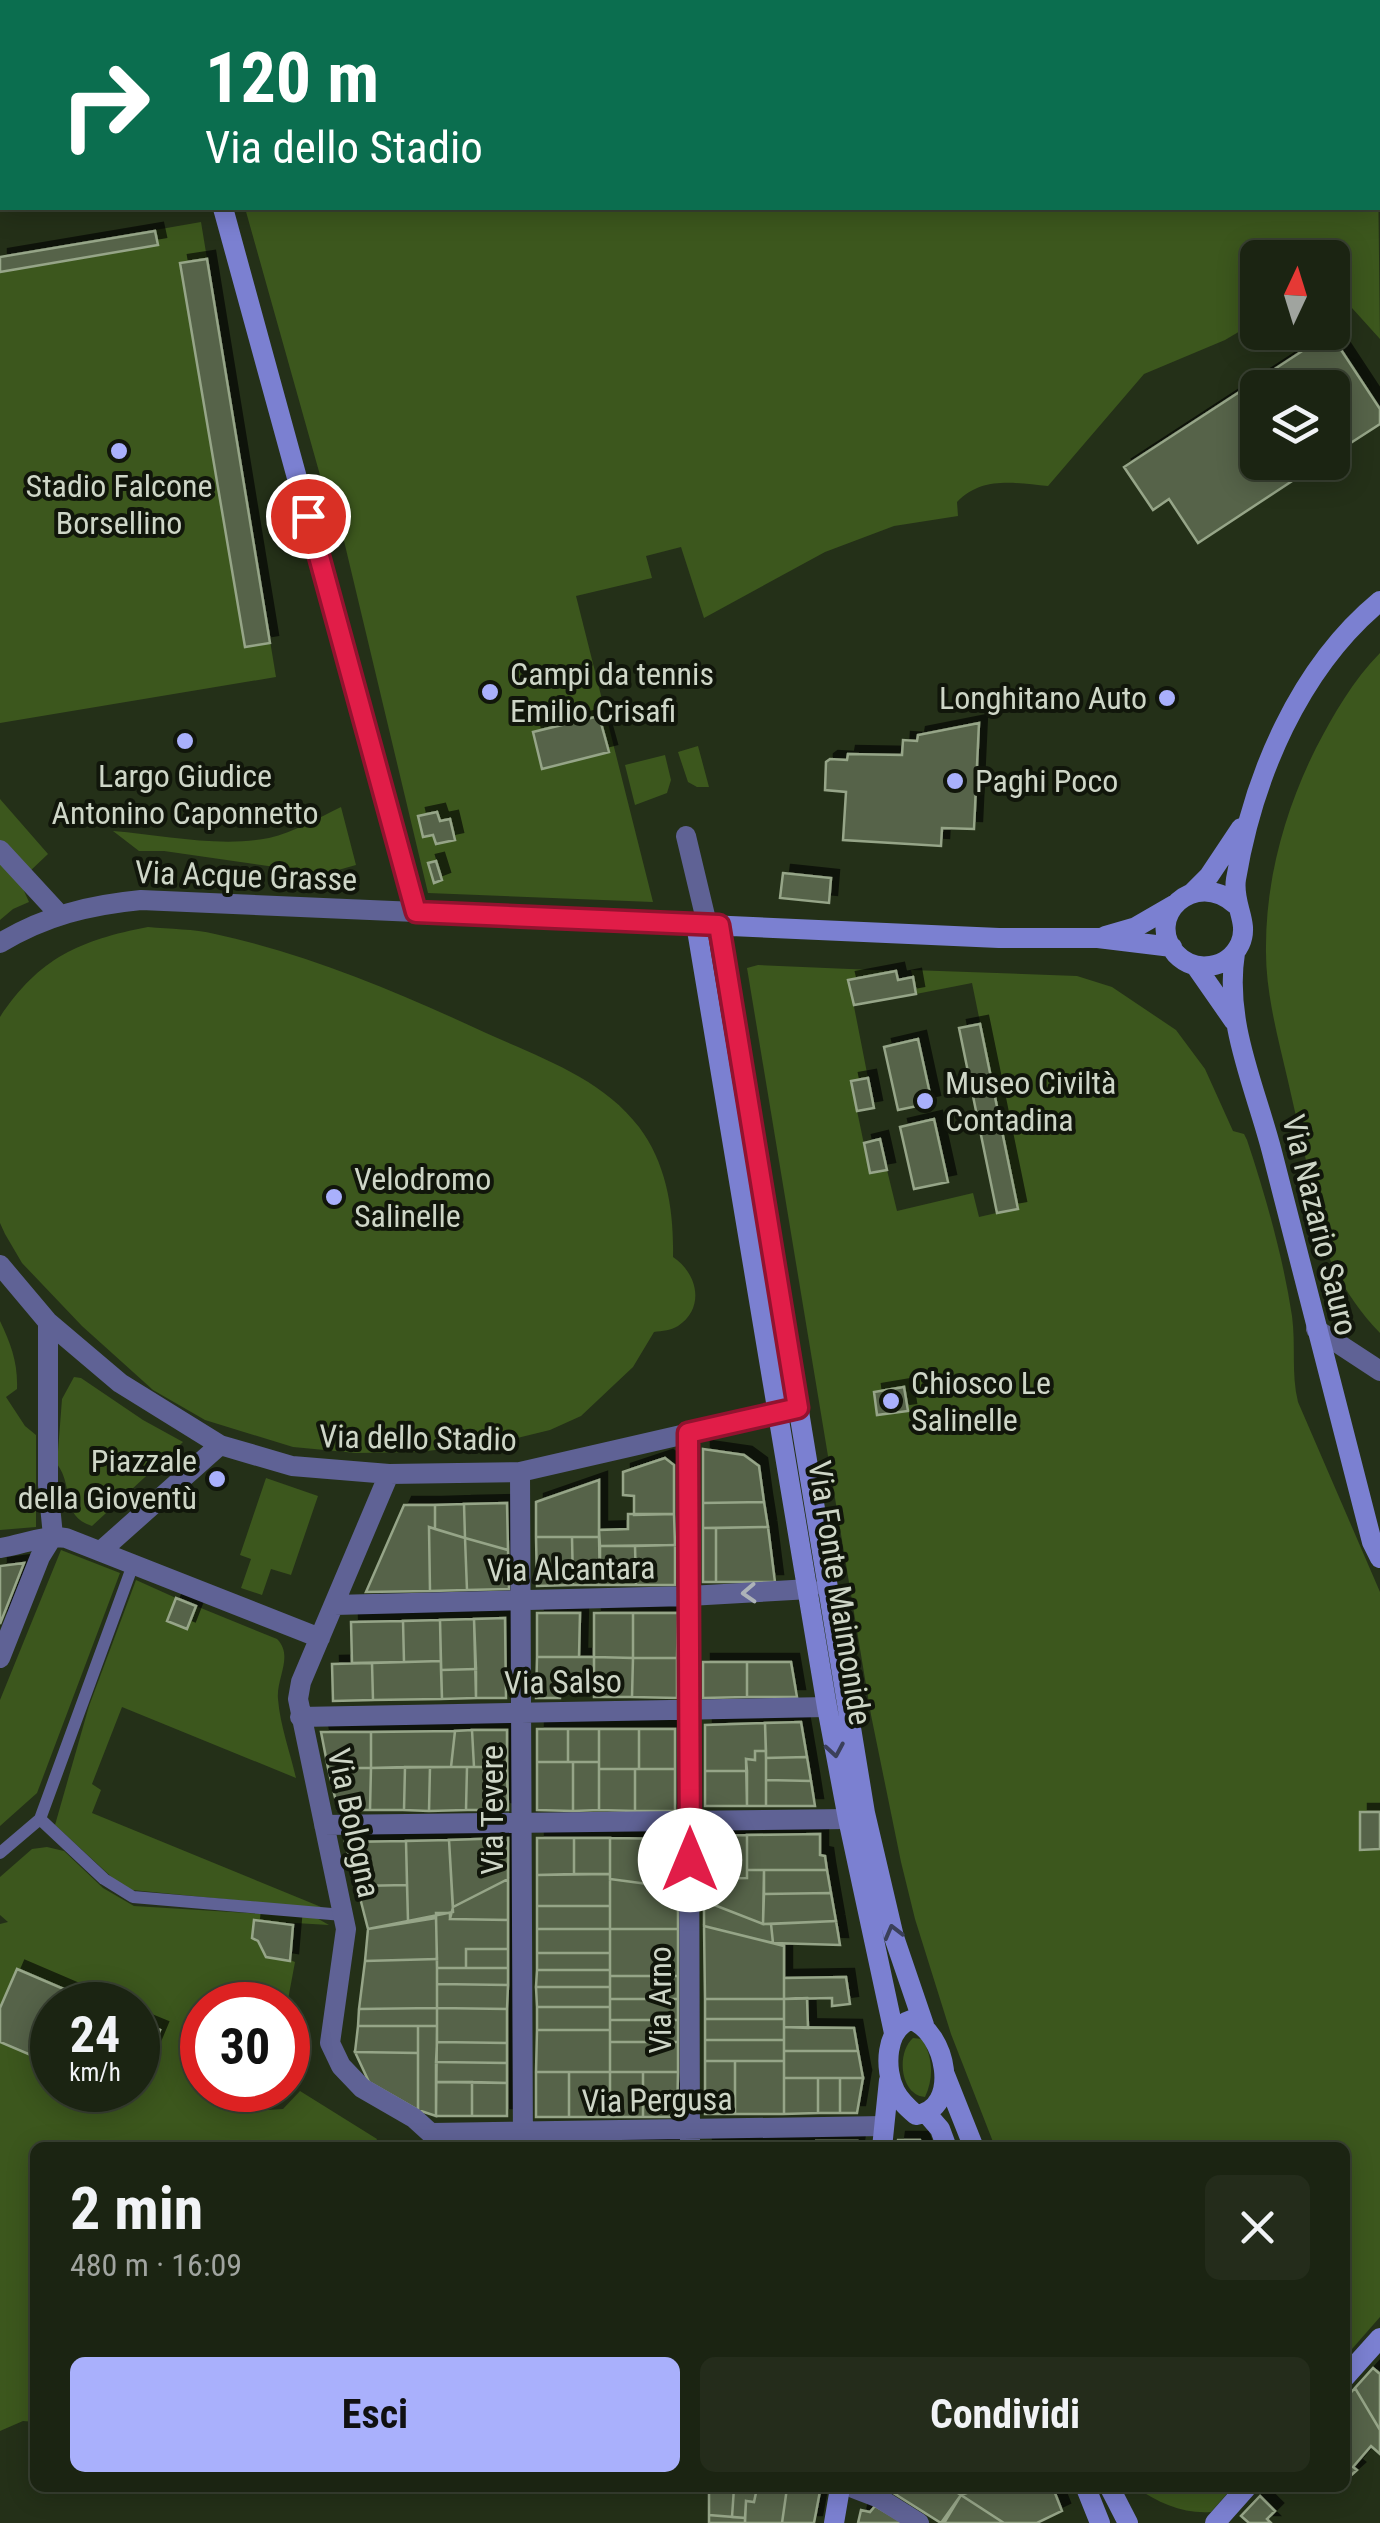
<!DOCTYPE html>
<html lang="it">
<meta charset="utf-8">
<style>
:root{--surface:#1b2412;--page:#242c1b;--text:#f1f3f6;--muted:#a0a49f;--line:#394132;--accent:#a9b0fc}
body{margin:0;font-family:"Roboto Condensed",sans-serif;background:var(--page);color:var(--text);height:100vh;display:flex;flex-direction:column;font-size:38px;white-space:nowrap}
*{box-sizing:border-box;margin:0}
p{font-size:32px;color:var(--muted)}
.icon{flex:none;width:55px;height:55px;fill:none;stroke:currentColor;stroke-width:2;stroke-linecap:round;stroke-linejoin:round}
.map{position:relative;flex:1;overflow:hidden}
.side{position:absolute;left:30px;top:2142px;width:1320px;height:350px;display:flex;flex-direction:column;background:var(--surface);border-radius:15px;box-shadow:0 5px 25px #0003,0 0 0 2px var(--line)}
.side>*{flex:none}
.hud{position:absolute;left:0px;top:0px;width:1380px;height:210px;box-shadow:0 5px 25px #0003,0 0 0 2px var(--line);background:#0b6e4f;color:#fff;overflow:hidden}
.needle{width:65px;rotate:4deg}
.buttons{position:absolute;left:1240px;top:240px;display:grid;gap:20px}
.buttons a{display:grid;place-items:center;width:110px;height:110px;border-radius:15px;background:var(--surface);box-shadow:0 5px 25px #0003,0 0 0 2px var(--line);font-size:50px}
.speed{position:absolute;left:30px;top:1982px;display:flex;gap:20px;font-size:50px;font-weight:700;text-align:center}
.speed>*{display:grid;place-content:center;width:130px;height:130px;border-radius:50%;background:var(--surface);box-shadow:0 5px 25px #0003,0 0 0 2px var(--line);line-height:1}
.speed small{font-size:25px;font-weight:400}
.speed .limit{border:15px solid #d22;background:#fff;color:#111}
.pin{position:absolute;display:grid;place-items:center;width:85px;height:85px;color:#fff;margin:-42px;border:5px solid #fff;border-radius:50%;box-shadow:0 2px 10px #0007}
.me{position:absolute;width:110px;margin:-55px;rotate:0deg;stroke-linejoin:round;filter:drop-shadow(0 0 8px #0008)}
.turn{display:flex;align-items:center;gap:35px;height:210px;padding:0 40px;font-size:45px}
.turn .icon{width:130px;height:130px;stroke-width:2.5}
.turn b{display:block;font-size:70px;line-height:85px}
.round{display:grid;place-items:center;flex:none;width:105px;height:105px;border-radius:15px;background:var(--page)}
.head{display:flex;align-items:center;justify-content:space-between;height:170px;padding:0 40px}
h1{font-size:60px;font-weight:700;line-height:75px}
.button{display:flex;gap:20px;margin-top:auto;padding:20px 40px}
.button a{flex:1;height:115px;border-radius:15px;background:var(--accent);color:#111;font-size:40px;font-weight:700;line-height:115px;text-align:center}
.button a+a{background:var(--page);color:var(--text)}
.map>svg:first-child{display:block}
.green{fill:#3c571d;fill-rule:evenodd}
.building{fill:#566449;stroke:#96a588;stroke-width:2.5;filter:url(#shadow)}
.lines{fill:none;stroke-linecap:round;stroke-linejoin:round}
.lane{stroke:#5f6295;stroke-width:12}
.street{stroke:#5f6295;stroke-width:20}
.secondary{stroke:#7b80d1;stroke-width:20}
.oneway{stroke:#adb3b8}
.oneway2{stroke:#3b405a}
.route-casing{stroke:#92132f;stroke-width:25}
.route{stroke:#e11d48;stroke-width:18}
.poi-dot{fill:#a9b0fc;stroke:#11160b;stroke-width:4}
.labels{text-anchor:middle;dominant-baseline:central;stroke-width:8;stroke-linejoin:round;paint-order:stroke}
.poi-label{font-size:32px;fill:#ced6c7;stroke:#11160b;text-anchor:start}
.street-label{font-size:32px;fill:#ced6c7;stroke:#11160b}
</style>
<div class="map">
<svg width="1380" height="2523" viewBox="0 0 1380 2523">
<defs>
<filter id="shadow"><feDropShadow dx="8" dy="-8" stdDeviation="0" flood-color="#0009"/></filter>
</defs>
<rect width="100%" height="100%" fill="#243018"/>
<path class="green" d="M0 0H514L2 2 0 47Z
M1378 171 1380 339 1333 287 1332 258H1258L1257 321 1225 340 1144 374 1048 486C1015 483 982 476 957 502L958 516 894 526 825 552 704 618 681 547 646 556 652 578 576 596 653 902 428 893 334 499 327 500 245 208H1378Z
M201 222 276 677 0 723V257Z
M1380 653V1333C1356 1308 1341 1284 1327 1253 1314 1196 1301 1138 1288 1081 1278 1037 1265 992 1266 946 1266 877 1286 808 1316 748 1334 714 1353 680 1380 653Z
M698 746 709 787H697L688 782 678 752Z
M665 755 671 780 667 793 635 805 625 765Z
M0 799 48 854 28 873 0 840Z
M341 807 356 865 324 874 164 851H139L113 831C164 835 219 848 269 838 294 832 318 818 341 807Z
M0 860 20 882 29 902 13 909 0 920Z
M148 927C170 929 194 929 215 934 308 954 400 993 486 1033 539 1057 602 1078 639 1127 667 1164 674 1212 673 1257 697 1273 706 1307 678 1326 672 1330 662 1331 654 1332L633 1367 581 1416 550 1430 501 1442 419 1452 356 1453 293 1447 205 1420 153 1390 82 1326 22 1263 5 1234 0 1223V1017C39 958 80 940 148 927Z
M758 965 896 971 849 981 868 1078 851 1082 870 1173 887 1170 897 1211 973 1193 979 1217 1018 1208 972 983 916 994 911 970 1077 976 1112 987 1176 1030 1205 1069 1233 1131 1244 1134 1247 1140C1266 1197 1283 1257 1292 1316 1296 1346 1291 1373 1298 1402L1380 1592V2317L1345 2357V2148L995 2147 951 2034 915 1919 901 1862 871 1715 747 968Z
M0 1321C11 1344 18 1363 17 1389L6 1397 25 1426 36 1435V1527L0 1530Z
M74 1377 81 1378 143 1420 183 1442 92 1526C59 1515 75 1488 57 1464L62 1399Z
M266 1478 318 1496 291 1575 271 1569 262 1595 241 1588 251 1559 240 1555Z
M61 1550 120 1573 37 1793 0 1826V1700Z
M136 1580 176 1598 168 1621 186 1628 196 1606 277 1639C294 1656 276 1678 278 1699 280 1725 290 1752 296 1778L122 1707 92 1784 101 1790 92 1813 326 1909 132 1890 118 1883 55 1825 89 1706Z
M47 1847 64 1851 103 1888 134 1906 315 1917 329 1925 278 1922 293 1925 290 1960 295 1962 287 2005H202V2090H271L268 2110 283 2109 300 2091 377 2139 373 2148H35V2422L23 2421 0 2431V1924L8 1922 0 1915V1877L32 1849ZM52 2005H138V2090H52Z
M913 2038 922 2039C933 2057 934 2078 925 2097 900 2095 896 2053 913 2038Z
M1137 2488H1232L1211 2512C1184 2514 1158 2503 1137 2488Z"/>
<path class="building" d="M1315 0H1351L1356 2H1314Z
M1378 13 1380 14V93L1378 92Z
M155 231 158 245 0 272V257Z
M207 259 270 643 245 647 180 263Z
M1330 333 1380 409V424L1332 455V388H1258V462H1321L1198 543 1169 499 1153 510 1124 467Z
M599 716 609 752 542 769 533 732Z
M979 723 974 829 942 828 941 846 843 840 846 792 825 790 826 762 830 759 847 760 848 754 902 755 903 740 917 741 918 735Z
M437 812 440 821 450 819 455 840 436 844 433 835 423 837 418 816Z
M436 861 442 880 434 883 428 863Z
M783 873 831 878 829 903 780 898Z
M896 971 898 980 913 977 916 994 854 1005 848 980Z
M980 1024 1018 1209 997 1213 959 1028Z
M918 1039 932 1103 898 1110 884 1047Z
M868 1078 874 1108 857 1111 851 1081Z
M934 1119 948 1182 914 1189 900 1127Z
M880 1139 887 1170 870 1173 864 1143Z
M904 1387 908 1411 877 1415 874 1392Z
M703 1449 744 1455 759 1466 764 1502 703 1503Z
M665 1458 674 1465V1514L634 1515V1496L623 1495V1472Z
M599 1480V1537H536V1502Z
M764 1502 768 1527 703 1528V1503Z
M507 1503 508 1550 465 1538 464 1504Z
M464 1504 465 1538 435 1529V1505Z
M404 1505H435V1529L429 1527 430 1591 366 1592Z
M628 1514H674L675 1545 600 1546 599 1530 628 1529Z
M429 1527 465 1538 467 1590 430 1591Z
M768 1527 775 1582H716V1528Z
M703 1528H716V1582H703Z
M536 1537H572L573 1585 537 1586Z
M572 1537H599L600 1585H573Z
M465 1538 508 1550 509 1589 467 1590Z
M675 1545V1585H636L635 1546Z
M600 1546H635L636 1585H600Z
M24 1563 0 1624V1566Z
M176 1598 196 1606 187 1629 167 1621Z
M537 1613H580L579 1657H537Z
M594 1613H633V1658L594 1657Z
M633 1613H678L677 1658H633Z
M505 1618 506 1698H476L474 1619Z
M474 1619 476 1669 441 1670 440 1620Z
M440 1620 441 1661 404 1662 403 1621Z
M403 1621 404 1662 352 1663 351 1622Z
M537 1657H594V1678L561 1677 560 1698H536Z
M594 1657 633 1658 632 1697H594Z
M633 1658H677V1698L632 1697Z
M441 1661 442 1699 373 1700 372 1663Z
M703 1662H747V1697L703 1698Z
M747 1662H791L797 1697H747Z
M372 1663 373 1700 333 1701 332 1664Z
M476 1669V1698L442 1699 441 1670Z
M801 1722 807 1757 766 1758 765 1723Z
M765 1723 766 1751H755V1760L746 1759 747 1771H705V1725Z
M537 1729H568V1762H537Z
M568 1729H599V1762H568Z
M599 1729H639V1769H599Z
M639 1729H675V1769H639Z
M472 1730H507V1767H474Z
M472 1730 474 1767H451L455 1731Z
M455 1731 451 1767 371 1768V1732Z
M321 1732H371V1768H328Z
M755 1751H766V1806H747L746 1759 755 1760Z
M807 1757 811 1781 766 1780V1758Z
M537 1762H573V1811L537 1810Z
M573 1762H599V1810L573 1811Z
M405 1767H430L429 1811 404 1810Z
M405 1767 404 1810H370L371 1768Z
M430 1767H467L466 1810 429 1811Z
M467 1767H507L508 1810H466Z
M328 1768H371L370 1810H338Z
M599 1769H635V1811L599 1810Z
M635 1769H675V1811H635Z
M705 1771H747V1806H705Z
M766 1780 811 1781 815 1806H766Z
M1360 1812H1380V1849L1360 1850Z
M820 1834V1855L825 1856 827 1870H747V1835Z
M747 1835V1878L704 1879V1836Z
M508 1838V1879L453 1907 449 1840Z
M537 1838H574V1874L537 1875Z
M574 1838H610V1874H574Z
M610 1838 678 1839V1888L610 1879Z
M449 1840 453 1912 408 1921 406 1841Z
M406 1841 407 1885 357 1886 345 1842Z
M747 1870H764L763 1924 704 1901V1879L747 1878Z
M764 1870H827L831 1893 764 1894Z
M610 1874V1906H537V1875Z
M508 1879V1920L450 1919 453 1907Z
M610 1879 678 1888V1929H610Z
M407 1885 408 1921 368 1929 357 1886Z
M831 1893 836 1921 763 1924 764 1894Z
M704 1901 763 1924H771L773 1943 704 1926Z
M537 1906H610V1929H537Z
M436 1913H450V1919L508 1920V1949H466V1968H437Z
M436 1918 437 1959 365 1961 368 1929Z
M254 1920 293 1925 290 1961 266 1957 258 1941 252 1938Z
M836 1921 840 1945 773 1943 771 1924Z
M704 1926 784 1946V1999H705Z
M537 1929H610V1953H537Z
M610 1929H678V1976H610Z
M466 1949H508V1968H466Z
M537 1953H610V1970H537Z
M437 1959V2008L359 2009 365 1961Z
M437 1968H508V1985L437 1984Z
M17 1969 101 2005H52V2064L0 2042V2008Z
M537 1970H610V1987H536Z
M610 1976H678V1999H610Z
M846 1977 850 2004 832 2006V1998L784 1999V1978Z
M437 1984 508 1985 507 2009 437 2008Z
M536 1987H610V2007H537Z
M807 1998 808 2028 784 2027V1999Z
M610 1999H678V2020H610Z
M705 1999H784V2019H705Z
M537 2007H610V2030H537Z
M437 2008 507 2009V2043L437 2042Z
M437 2008V2026H358L359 2009Z
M705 2019H784V2040H705Z
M610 2020H678V2042H610Z
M138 2021 160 2030 138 2082Z
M358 2026H418V2053L355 2052Z
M418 2026H437L436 2116 418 2110Z
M784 2027 854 2028 858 2051H784Z
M537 2030H610V2072H536Z
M705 2040H784V2061H705Z
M437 2042 507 2043V2063L436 2062Z
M610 2042H678V2072H610Z
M784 2051H858L863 2078H784Z
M355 2052 418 2053V2110L369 2082Z
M705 2061H735V2114H705Z
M735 2061H784V2114H735Z
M436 2062 507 2063V2083L436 2082Z
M536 2072H569V2117H536Z
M569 2072H610V2117H569Z
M610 2072H643V2117H610Z
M643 2072H678L677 2117H643Z
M784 2078H818V2113L784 2114Z
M818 2078H840V2113H818Z
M840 2078H863L857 2113H840Z
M436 2082H472V2116H436Z
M472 2082 507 2083V2116H472Z
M898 2140H920L923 2148H897Z
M816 2141H857L856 2148H815Z
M816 2141 815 2148H778V2142Z
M464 2142 509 2143V2148H467Z
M778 2142V2148H705V2144Z
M536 2143H576V2148H536Z
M576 2143H610V2148H576Z
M610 2143H645V2148H610Z
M645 2143H678V2148H645Z
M1373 2368 1380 2374V2430L1355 2388Z
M1355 2388 1380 2430V2454L1371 2446 1353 2467 1357 2470 1346 2480 1345 2399Z
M709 2488H734L732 2517 709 2515Z
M734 2488H757L754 2502 746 2501 745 2518 732 2517Z
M757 2488H787L782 2523H745L746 2501 754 2502Z
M787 2488 820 2491 814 2523H782Z
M912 2488H949L961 2495 941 2523 895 2494Z
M981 2488H1053L1062 2511 1037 2523H1004L961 2495Z
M961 2495 1004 2523H944Z
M1260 2496 1275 2511 1267 2519 1271 2523H1249L1241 2516Z
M875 2506 904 2523H858L861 2510 870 2512Z
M709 2515 745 2518V2523H709Z"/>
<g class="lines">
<path class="lane" d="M0 106H2
M40 1819 104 1879 133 1897 343 1915
M0 1853 40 1819 134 1562"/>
<path class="street" d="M1123 0 1126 2
M596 2 597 0
M686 836 707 924
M0 850 59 914
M0 943C45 916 89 905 141 900L416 912
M0 1265 48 1322 120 1383 220 1445 292 1466 389 1474 520 1472 799 1408
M1316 1329 1380 1371
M688 1433 690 2148
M520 1472 523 2148
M389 1474 301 1682 298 1699 346 1929 330 2043 341 2066 362 2088 414 2118 447 2148
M0 1548C22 1545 45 1534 66 1538L320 1638
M102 1550 220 1445
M334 1605 689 1596 810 1589
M0 1658 40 1557 53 1536 48 1485V1322
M300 1717 827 1707
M324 1825 848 1819
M432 2133 884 2126
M853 2488 879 2498 919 2523"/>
<path class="secondary" d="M1079 0 1085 2
M727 2 743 0
M0 72 2 71
M1378 142 1380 143
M223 208 416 912 999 938H1098L1172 947
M1193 892 1209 876 1241 828
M1235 904C1195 868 1143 917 1176 954 1195 974 1228 969 1240 944 1250 922 1232 905 1236 879 1253 777 1299 668 1380 601
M696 924 827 1707 848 1819 894 2033
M719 925 865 1813 894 1937 924 2025
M1105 936 1136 927 1174 905
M1235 953C1224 1022 1255 1086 1272 1152 1305 1282 1338 1412 1372 1542L1380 1558
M1195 965 1234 1021
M911 2020C946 2031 962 2109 916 2115 908 2108 900 2101 895 2091 884 2070 885 2028 911 2020Z
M945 2075 974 2148
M927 2114 940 2129 947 2148
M882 2148 889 2080
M1345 2377 1380 2338
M1086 2488 1100 2523
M1110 2488 1128 2523
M834 2523 840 2488
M1215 2523 1246 2488"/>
</g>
<defs><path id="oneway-chevron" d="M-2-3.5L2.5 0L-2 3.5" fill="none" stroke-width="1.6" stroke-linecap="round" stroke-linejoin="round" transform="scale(2.5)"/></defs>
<use class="oneway" href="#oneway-chevron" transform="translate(749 1593) rotate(177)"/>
<g class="oneway2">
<use href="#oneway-chevron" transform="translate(835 1750) rotate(80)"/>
<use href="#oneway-chevron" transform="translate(893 1932) rotate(-105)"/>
</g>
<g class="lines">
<g class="route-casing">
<path id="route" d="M308 516 416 912 719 925 798 1408 688 1433 690 1860"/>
</g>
<use href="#route" class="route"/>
</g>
<g class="poi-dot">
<circle cx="119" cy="451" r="10"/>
<circle cx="490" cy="692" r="10"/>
<circle cx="1167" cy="698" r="10"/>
<circle cx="185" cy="741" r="10"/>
<circle cx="955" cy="781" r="10"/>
<circle cx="925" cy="1101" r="10"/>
<circle cx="334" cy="1197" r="10"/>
<circle cx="891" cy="1401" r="10"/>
<circle cx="217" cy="1479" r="10"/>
</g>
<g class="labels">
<g class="poi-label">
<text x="119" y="486" text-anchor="middle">Stadio Falcone<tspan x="119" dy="37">Borsellino</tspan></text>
<text x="510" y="674">Campi da tennis<tspan x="510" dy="37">Emilio Crisafi</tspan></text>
<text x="1147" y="698" text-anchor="end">Longhitano Auto</text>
<text x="185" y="776" text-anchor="middle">Largo Giudice<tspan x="185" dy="37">Antonino Caponnetto</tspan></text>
<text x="975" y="781">Paghi Poco</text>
<text x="945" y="1083">Museo Civiltà<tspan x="945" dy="37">Contadina</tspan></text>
<text x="354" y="1179">Velodromo<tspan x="354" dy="37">Salinelle</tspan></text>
<text x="911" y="1383">Chiosco Le<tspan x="911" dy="37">Salinelle</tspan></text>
<text x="197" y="1461" text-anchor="end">Piazzale<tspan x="197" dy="37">della Gioventù</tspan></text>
</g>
<g class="street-label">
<text transform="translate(246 876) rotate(2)">Via Acque Grasse</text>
<text transform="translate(1320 1225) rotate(76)">Via Nazario Sauro</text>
<text transform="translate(418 1438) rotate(1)">Via dello Stadio</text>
<text transform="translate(571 1569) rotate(-1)">Via Alcantara</text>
<text transform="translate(840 1593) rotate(81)">Via Fonte Maimonide</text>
<text transform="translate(563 1682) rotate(-1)">Via Salso</text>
<text transform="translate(492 1810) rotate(-90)">Via Tevere</text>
<text transform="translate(354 1823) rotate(78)">Via Bologna</text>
<text transform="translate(660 2000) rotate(-90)">Via Arno</text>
<text transform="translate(657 2100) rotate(-1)">Via Pergusa</text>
</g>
</g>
</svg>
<div class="buttons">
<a><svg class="needle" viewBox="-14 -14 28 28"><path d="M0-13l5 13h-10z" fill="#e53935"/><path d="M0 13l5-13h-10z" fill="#a0a49f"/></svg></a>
<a><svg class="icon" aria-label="layers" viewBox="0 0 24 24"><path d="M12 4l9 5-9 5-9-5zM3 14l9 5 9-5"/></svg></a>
</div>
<div class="speed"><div>24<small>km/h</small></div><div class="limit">30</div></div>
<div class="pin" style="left:308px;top:516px;background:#d93025"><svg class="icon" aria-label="arrive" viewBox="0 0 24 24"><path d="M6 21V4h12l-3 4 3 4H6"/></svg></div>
<svg class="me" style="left:690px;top:1860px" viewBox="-20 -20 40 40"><circle r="19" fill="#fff"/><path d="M0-13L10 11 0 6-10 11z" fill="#e11d48"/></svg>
<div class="hud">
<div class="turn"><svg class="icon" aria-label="right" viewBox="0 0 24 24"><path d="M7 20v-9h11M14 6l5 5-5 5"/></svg><div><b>120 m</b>Via dello Stadio</div></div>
</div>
<section class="side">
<div class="head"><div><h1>2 min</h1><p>480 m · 16:09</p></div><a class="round"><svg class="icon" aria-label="close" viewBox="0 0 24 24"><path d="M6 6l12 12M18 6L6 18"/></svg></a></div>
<div class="button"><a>Esci</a><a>Condividi</a></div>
</section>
</div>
